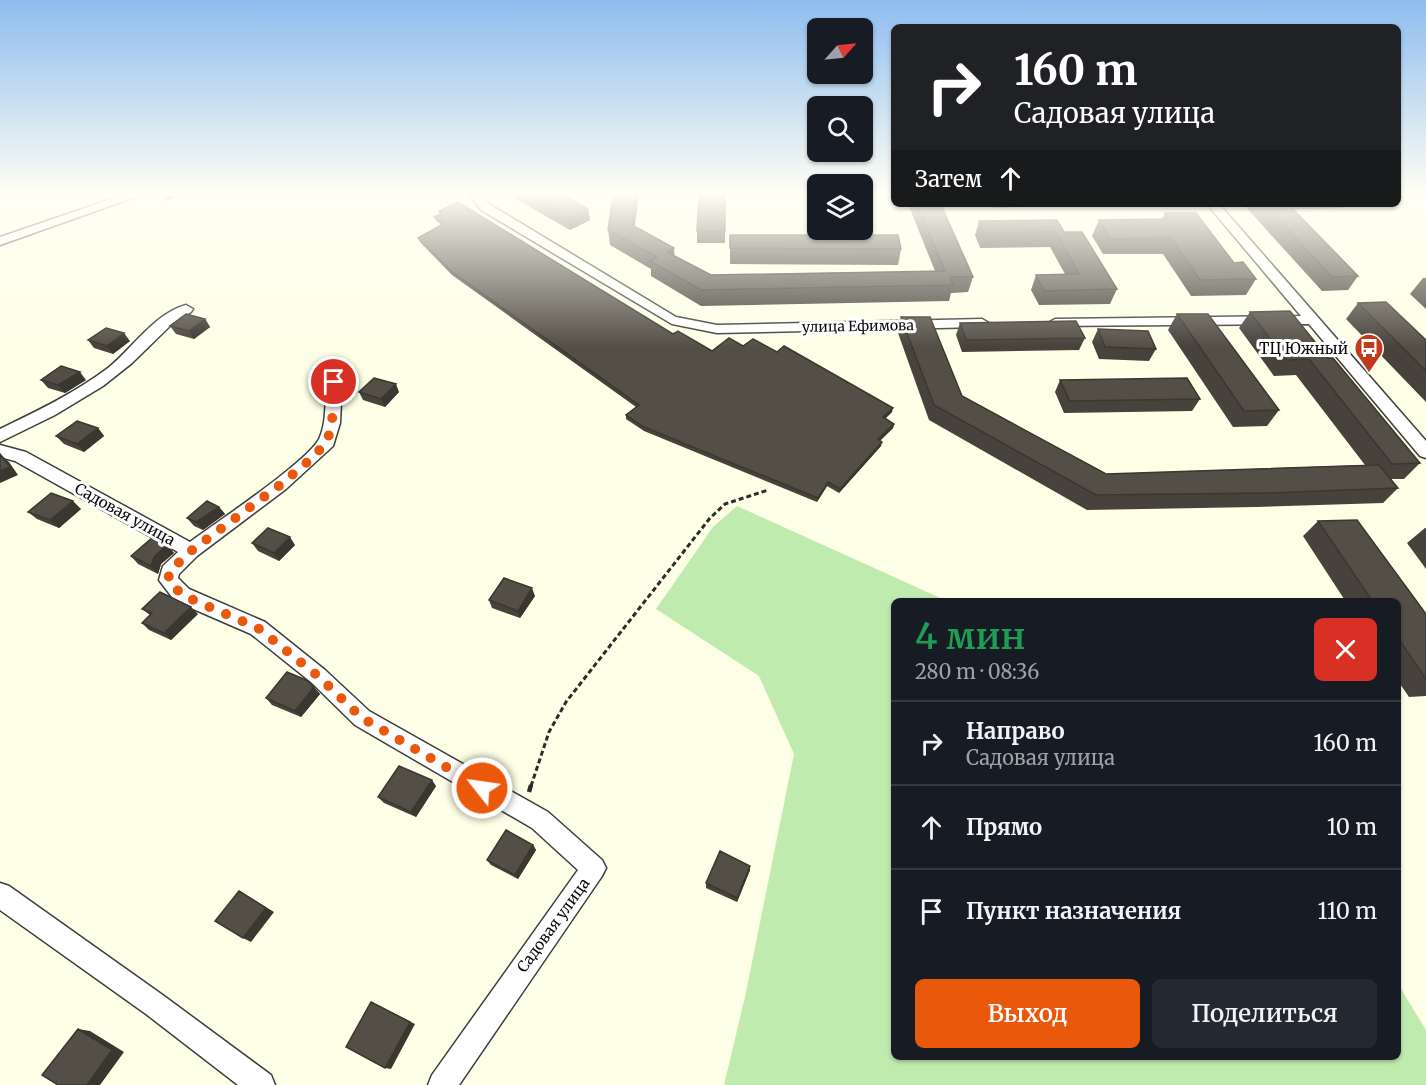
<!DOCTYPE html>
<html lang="ru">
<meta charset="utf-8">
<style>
:root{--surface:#171b24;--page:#242831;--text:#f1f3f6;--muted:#9ea1a6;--line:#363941;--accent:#ea580c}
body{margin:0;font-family:Merriweather,serif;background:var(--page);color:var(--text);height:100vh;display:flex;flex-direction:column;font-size:22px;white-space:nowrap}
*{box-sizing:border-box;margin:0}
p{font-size:20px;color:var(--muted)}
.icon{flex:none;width:33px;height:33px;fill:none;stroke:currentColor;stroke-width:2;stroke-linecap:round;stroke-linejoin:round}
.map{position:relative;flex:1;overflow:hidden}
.details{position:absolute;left:891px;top:598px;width:510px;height:462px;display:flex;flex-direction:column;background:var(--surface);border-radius:9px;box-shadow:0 2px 4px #0004}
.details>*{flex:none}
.guide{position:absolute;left:891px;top:24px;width:510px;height:183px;border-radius:9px;box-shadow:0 2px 4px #0004;background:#202124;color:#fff;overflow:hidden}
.needle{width:39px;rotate:63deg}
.controls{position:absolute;left:807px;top:18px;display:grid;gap:12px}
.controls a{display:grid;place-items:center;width:66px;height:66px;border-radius:9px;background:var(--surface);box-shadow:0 2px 4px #0004;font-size:30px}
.pin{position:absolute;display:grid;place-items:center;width:51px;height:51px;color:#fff;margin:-26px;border:3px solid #fff;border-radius:50%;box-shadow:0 2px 6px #0007}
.me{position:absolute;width:66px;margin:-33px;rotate:300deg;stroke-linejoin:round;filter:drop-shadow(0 0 4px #0008)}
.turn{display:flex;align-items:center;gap:21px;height:126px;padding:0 24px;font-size:27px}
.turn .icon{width:78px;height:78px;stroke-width:2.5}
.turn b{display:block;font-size:42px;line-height:51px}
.then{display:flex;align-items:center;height:57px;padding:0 24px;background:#0003;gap:12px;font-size:22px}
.round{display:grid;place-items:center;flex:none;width:63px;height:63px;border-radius:9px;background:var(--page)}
.head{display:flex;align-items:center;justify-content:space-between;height:102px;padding:0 24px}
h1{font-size:36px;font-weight:600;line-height:45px;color:#1e9e55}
.action{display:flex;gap:12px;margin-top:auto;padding:12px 24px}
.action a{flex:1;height:69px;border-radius:9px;background:var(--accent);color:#fff;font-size:24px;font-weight:600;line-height:69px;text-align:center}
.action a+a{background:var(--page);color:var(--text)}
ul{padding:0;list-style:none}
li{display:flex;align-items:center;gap:18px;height:84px;padding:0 24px;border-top:2px solid var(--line)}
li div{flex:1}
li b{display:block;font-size:22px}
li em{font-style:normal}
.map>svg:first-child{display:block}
.green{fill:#c0ebaf}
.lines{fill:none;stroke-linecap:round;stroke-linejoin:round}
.minor-casing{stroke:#3d3d3d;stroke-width:3}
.path-far1{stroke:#2c2c2c;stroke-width:3;stroke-dasharray:5 3;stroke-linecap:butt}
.path{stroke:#2c2c2c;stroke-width:4.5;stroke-dasharray:8 4.5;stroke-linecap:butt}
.minor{fill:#fff;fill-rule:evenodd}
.wall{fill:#47433c}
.shaded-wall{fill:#3a3731}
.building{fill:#534e46;stroke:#3a3731;stroke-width:1.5}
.route{stroke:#ea580c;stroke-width:10;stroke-dasharray:0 18}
.labels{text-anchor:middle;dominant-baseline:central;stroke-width:6;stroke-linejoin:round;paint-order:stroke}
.far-street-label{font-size:14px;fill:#0a0a0a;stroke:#fff}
.poi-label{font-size:15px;fill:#0a0a0a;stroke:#fff;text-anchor:end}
.street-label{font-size:15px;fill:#0a0a0a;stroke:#fff}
</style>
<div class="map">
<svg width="1426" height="1085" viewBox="0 0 1426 1085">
<rect width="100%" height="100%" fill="#feffe7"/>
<path class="green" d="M737 506 947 601 894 602V1058H1398V984L1426 1030V1085H724L745 997 794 754 759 676 656 609 713 527Z"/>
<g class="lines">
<g class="minor-casing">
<path id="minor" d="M123 195H141L0 245V237Z
M470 195H482L489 204 676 317 717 325 982 319 989 323 982 327 717 333 672 324 481 210Z
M1207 204H1219L1426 441V458L1420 456 1309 324 1050 326 1048 323 1055 319 1301 316Z
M186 305 193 309 191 312 173 323 132 363 103 386 55 415 0 442V429C37 411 75 393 108 368 132 349 155 313 186 305Z
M334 377 342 382 340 423 333 446 286 489 197 556 179 574 178 578 189 589 265 622 325 670 369 711 548 812 602 860 606 868 602 876 459 1085H428L432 1075 578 870 532 828 355 725 311 682 251 634 175 601 159 580 163 566 178 552 15 461 0 457V445L26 452 190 542C214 524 312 459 320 437 327 420 325 400 326 382Z
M0 883 9 886 164 996 271 1075 275 1085H238L146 1014 0 910Z"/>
</g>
<path class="path-far1" d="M531 786 549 732 566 702 710 518 725 504 768 490"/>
<path class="path" d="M529 792 531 785"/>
<use href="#minor" class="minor"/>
</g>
<path class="wall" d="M509 195H564L590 220 570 230Z
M908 204H932L933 207 973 277 968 292 951 293 949 301 701 306 651 276V269L610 245 608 230 635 227 674 256 711 275 935 271Z
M991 204H1052V206L992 208Z
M1243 204H1345L1342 208 1293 209 1358 276 1348 290 1322 291Z
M439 211 673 334 712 351 743 346 892 412 885 419 894 424 893 428 880 441 881 446 839 493 827 486 817 502 644 431 626 419V415L636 407 452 275 420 242 418 238 442 225 436 221 434 217 440 215Z
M1165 213 1256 279 1246 295 1191 296 1163 254H1103L1092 236 1099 220 1162 219Z
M979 221 1064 232 1117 289 1110 304 1039 305 1031 290 1036 275 1065 274 1050 247 980 248 975 235Z
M697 231H725V243H697Z
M730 235 901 249 898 265 730 264Z
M1423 278H1426V309L1410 294Z
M1358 303 1426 340V402L1346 319Z
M1250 312 1328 358 1420 463 1404 479H1391L1398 488 1383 503 1256 507 1087 510 929 420 898 333 901 317 962 396 1106 474 1365 465 1296 375 1274 376 1239 328Z
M1177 314 1279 410 1267 426 1233 427 1168 330Z
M205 319 210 327 194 339 176 334 170 326Z
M960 323 1085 338 1079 350 962 352 956 335Z
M1098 329 1156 349 1149 361 1099 359 1092 342Z
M88 340 130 341 113 354 94 348Z
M41 380H86L65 393 48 388Z
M1060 380 1200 399 1192 411 1064 413 1055 392Z
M359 392H399L385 407 363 400Z
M98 428 104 436 84 452 64 444 56 436Z
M219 507 225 514 203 530 194 526 187 518Z
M81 509 59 528 37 519 28 512Z
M1318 521 1426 614V696L1409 697 1398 681V602H1346L1303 536Z
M1425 528H1426V569L1407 543Z
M252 543 295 545 279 561 258 551Z
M167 545 174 553 161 564 158 574 138 564 131 556Z
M535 596 520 618 492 608 489 600Z
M142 609 198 614 171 640 149 630 142 623 150 615Z
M314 687 320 694 301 717 272 705 266 698Z
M436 786 416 817 384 803 378 797Z
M533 845 536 850 518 879 491 865 487 860Z
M750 866V870L737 902 706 888V883Z"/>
<path class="shaded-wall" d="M162 195H180V196L165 201Z
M636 195H639L633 240 632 225Z
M588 209 590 220 570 230 568 218Z
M674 248 675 263 667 252Z
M205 319 210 327 194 339 189 331Z
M124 333 130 341 113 354 107 346Z
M80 372 86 380 65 393 58 385Z
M396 384 399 392 385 407 381 399Z
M893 408 892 412 882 421 883 417Z
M894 424 893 428 877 443 878 439Z
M98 428 104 436 84 452 77 444Z
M882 442 881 446 839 493 840 489Z
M0 454 9 462 18 475 0 483Z
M828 482 827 486 817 502 818 498Z
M73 501 81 509 59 528 50 520Z
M219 507 225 514 203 530 196 522Z
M290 537 295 545 279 561 274 553Z
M167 545 174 553 161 564 158 574 151 566 154 557Z
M532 588 535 596 520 618 518 611Z
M191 607 198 614 171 640 164 633Z
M314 687 320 694 301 717 295 711Z
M432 780 436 786 416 817 411 812Z
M533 845 536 850 518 879 515 875Z
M750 866V870L737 902V898Z
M239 891 274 912 251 942 243 938Z
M371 1002 415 1024 391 1069 385 1068Z
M78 1029 90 1031 124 1052 100 1085H87Z"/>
<path class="building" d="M527 195H564L588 209 568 218Z
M613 195H636L632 225 674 248 667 252 711 275 945 271 917 204H932L933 207H942L973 277H950L953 285 701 290 650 261 657 257 608 230Z
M699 195H725V231H697Z
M458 202 673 334 678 331 712 351 729 338 743 346 753 339 777 352 784 346 893 408 883 417 894 424 878 439 882 442 840 489 828 482 818 498 644 427 626 415 639 405 451 271 418 238 445 223 434 217 441 214 439 211Z
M1264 204H1288L1358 276 1332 277Z
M1165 213H1196L1234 263 1243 262 1256 279 1200 280 1171 238 1110 239 1099 220 1169 219Z
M1057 220 1064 232H1082L1117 289 1044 291 1036 275 1079 274 1056 232 984 233 979 221Z
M730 235H898L901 249 730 248Z
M1386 302 1426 340V371L1358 303Z
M1290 311 1328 358H1333L1420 463 1392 464 1309 359 1286 360 1250 312Z
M186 314 205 319 189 331 170 326Z
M1177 314H1208L1279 410 1244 411Z
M901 317H930L962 396 1106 474 1379 465 1398 488 1269 493 1096 495 934 405Z
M1076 321 1085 338 966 340 960 323Z
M106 328 124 333 107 346 88 340Z
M1098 329 1148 331 1156 349 1105 347Z
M61 366 80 372 58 385 41 380Z
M374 378 396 384 381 399 359 392Z
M1187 378 1200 399 1070 401 1060 380Z
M77 421 98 428 77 444 56 436Z
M0 454 10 467 0 471Z
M51 493 73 501 50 520 28 512Z
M207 501 219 507 196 522 187 518Z
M1357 520 1426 614V679L1398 638V602H1373L1318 521Z
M268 528 290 537 274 553 252 543Z
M152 538 167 545 154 557 151 566 131 556Z
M504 578 532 588 518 611 489 600Z
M160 592 191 607 164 633 142 623 152 613 142 609Z
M287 672 306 680 314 687 295 711 266 698Z
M399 766 432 780 411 812 378 797Z
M506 830 533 845 515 875 487 860Z
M720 851 750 866 737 898 706 883Z
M239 891 266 908 243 938 215 921Z
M371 1002 410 1022 385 1068 346 1047Z
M78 1029 112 1050 87 1085H58L42 1075Z"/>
<linearGradient id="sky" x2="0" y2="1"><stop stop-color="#8ebcef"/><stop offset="0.56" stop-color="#fffff4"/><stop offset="1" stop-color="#fffff4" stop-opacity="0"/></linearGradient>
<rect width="1426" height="347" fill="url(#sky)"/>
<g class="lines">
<path class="route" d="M334 382 332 423 327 442 311 459 280 485 191 551 170 571 168 580 182 595 258 628 318 676 362 718 482 788"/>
</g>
<defs>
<g id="bus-pin" transform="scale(1.5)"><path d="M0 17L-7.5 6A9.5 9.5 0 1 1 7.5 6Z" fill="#c13a1b" stroke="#fff"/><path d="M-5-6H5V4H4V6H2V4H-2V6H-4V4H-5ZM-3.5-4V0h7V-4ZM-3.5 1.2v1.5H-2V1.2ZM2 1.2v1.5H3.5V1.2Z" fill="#fff"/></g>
</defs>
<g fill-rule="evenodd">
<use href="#bus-pin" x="1369" y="348"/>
</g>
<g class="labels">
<g class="far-street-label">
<text transform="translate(858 326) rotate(-1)">улица Ефимова</text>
</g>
<g class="poi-label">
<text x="1348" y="348">ТЦ Южный</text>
</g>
<g class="street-label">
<text transform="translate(125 514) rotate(29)">Садовая улица</text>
<text transform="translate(553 925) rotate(-54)">Садовая улица</text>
</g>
</g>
</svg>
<div class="controls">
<a><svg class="needle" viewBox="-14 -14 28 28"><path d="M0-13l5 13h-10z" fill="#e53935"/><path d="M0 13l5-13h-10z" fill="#9ea1a6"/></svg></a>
<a><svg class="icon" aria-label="search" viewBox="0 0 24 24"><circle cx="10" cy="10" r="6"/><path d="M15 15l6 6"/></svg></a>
<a><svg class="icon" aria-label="layers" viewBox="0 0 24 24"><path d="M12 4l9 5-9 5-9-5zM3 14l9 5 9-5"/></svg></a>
</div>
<div class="pin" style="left:334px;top:382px;background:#d93025"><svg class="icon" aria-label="arrive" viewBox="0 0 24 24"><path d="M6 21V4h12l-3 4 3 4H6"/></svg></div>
<svg class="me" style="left:482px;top:788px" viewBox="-20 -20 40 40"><circle r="17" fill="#ea580c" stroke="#fff" stroke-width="3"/><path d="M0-11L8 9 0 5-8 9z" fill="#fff"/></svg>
<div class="guide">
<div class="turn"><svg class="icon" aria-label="right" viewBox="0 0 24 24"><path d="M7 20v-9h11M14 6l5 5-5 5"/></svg><div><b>160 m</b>Садовая улица</div></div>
<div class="then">Затем<svg class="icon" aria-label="ahead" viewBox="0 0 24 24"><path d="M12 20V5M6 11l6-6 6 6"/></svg></div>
</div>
<section class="details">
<div class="head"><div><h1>4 мин</h1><p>280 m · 08:36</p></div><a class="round" style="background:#d93025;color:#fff"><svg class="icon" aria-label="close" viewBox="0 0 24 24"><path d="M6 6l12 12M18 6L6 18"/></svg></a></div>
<ul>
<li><svg class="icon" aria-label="right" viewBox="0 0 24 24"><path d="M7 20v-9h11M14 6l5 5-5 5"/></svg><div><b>Направо</b><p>Садовая улица</p></div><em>160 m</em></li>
<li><svg class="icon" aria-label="ahead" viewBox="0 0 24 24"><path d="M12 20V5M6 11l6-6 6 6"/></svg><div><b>Прямо</b></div><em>10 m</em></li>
<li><svg class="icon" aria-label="arrive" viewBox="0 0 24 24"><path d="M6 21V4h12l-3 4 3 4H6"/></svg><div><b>Пункт назначения</b></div><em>110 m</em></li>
</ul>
<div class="action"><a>Выход</a><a>Поделиться</a></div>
</section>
</div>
